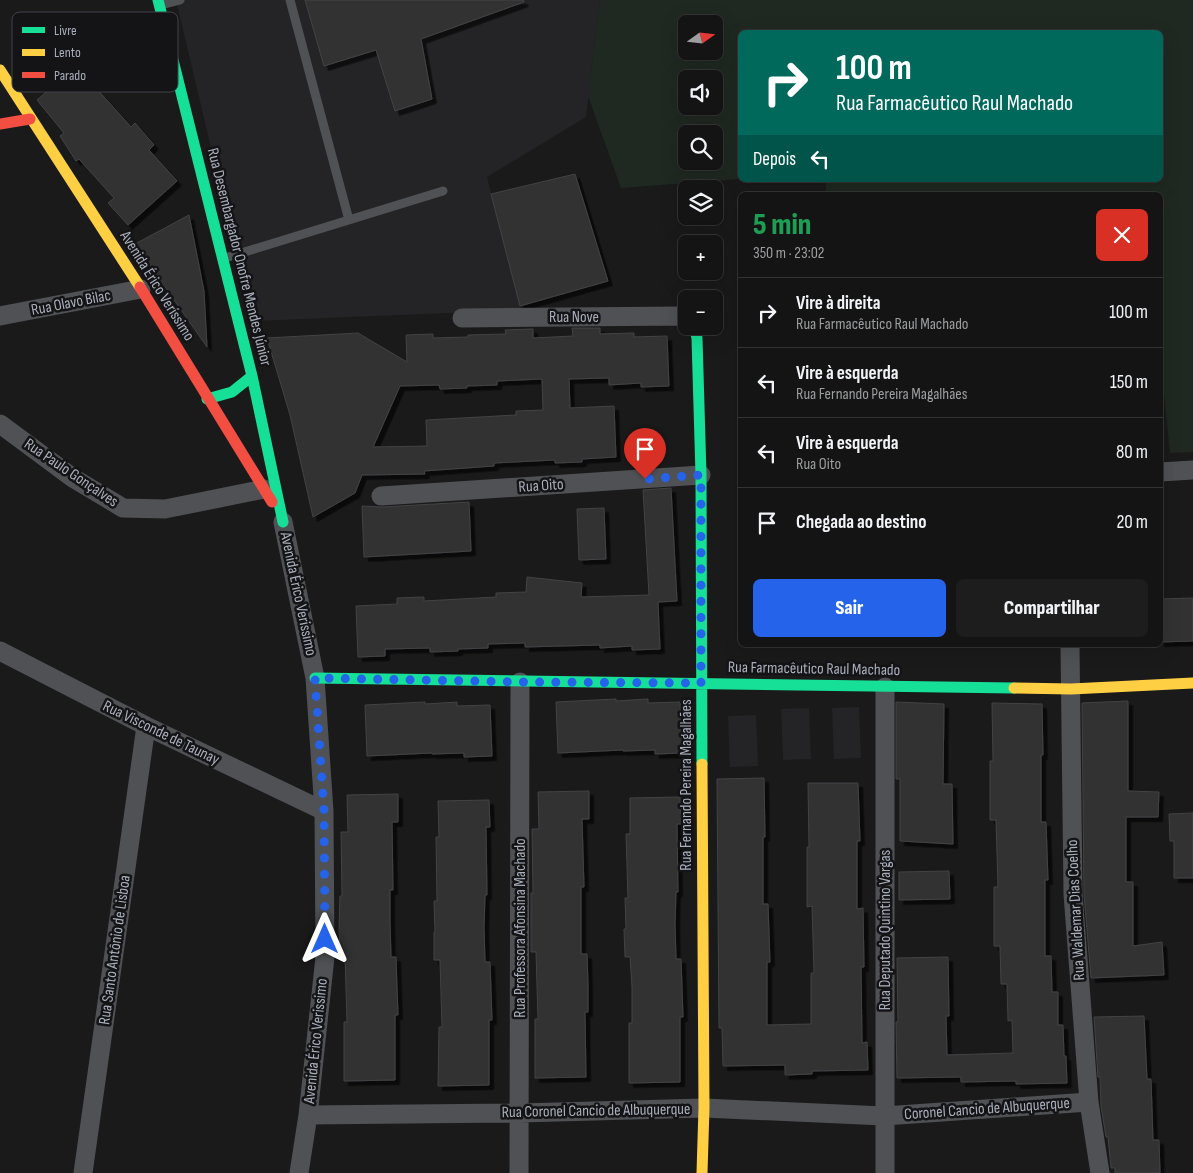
<!DOCTYPE html>
<html lang="pt">
<meta charset="utf-8">
<style>
:root{--surface:#141414;--page:#1d1d1d;--text:#f1f3f6;--muted:#9d9ea0;--line:#333334;--accent:#2563eb}
body{margin:0;font-family:"Sofia Sans Condensed",sans-serif;background:var(--page);color:var(--text);height:100vh;display:flex;flex-direction:column;font-size:19px;white-space:nowrap}
*{box-sizing:border-box;margin:0}
p{font-size:16px;color:var(--muted)}
.icon{flex:none;width:28px;height:28px;fill:none;stroke:currentColor;stroke-width:2;stroke-linecap:round;stroke-linejoin:round}
.map{position:relative;flex:1;overflow:hidden}
.drawer{position:absolute;left:738px;top:192px;width:425px;height:455px;display:flex;flex-direction:column;background:var(--surface);border-radius:8px;box-shadow:0 5px 20px #0002,0 0 0 1px var(--line)}
.drawer>*{flex:none}
.banner{position:absolute;left:738px;top:30px;width:425px;height:152px;border-radius:8px;box-shadow:0 5px 20px #0002,0 0 0 1px var(--line);background:#00695c;color:#fff;overflow:hidden}
.needle{width:32px;rotate:75deg}
.tools{position:absolute;left:678px;top:15px;display:grid;gap:10px}
.tools a{display:grid;place-items:center;width:45px;height:45px;border-radius:8px;background:var(--surface);box-shadow:0 5px 20px #0002,0 0 0 1px var(--line);font-size:25px}
.pin{position:absolute;display:grid;place-items:center;width:42px;height:42px;color:#fff;margin:-51px -21px;border-radius:50% 50% 50% 0;rotate:-45deg;box-shadow:0 0 5px #0007}
.pin .icon{rotate:45deg}
.me{position:absolute;width:55px;margin:-28px;rotate:0deg;stroke-linejoin:round;filter:drop-shadow(0 0 4px #0008)}
.turn{display:flex;align-items:center;gap:18px;height:105px;padding:0 15px;font-size:22px}
.turn .icon{width:65px;height:65px;stroke-width:2.5}
.turn b{display:block;font-size:35px;line-height:42px}
.then{display:flex;align-items:center;height:48px;padding:0 15px;background:#0003;gap:10px;font-size:19px}
.round{display:grid;place-items:center;flex:none;width:52px;height:52px;border-radius:8px;background:var(--page)}
.head{display:flex;align-items:center;justify-content:space-between;height:85px;padding:0 15px}
h1{font-size:30px;font-weight:800;line-height:38px;color:#1e9e55}
.button{display:flex;gap:10px;margin-top:auto;padding:10px 15px}
.button a{flex:1;height:58px;border-radius:8px;background:var(--accent);color:#fff;font-size:20px;font-weight:800;line-height:58px;text-align:center}
.button a+a{background:var(--page);color:var(--text)}
ul{padding:0;list-style:none}
li{display:flex;align-items:center;gap:15px;height:70px;padding:0 15px;border-top:1px solid var(--line)}
li div{flex:1}
li b{display:block;font-size:19px}
li em{font-style:normal}
.map>svg:first-child{display:block}
.built{fill:#242426}
.green{fill:#1f2821;fill-rule:evenodd}
.building{fill:#323232;stroke:#424346;fill-rule:evenodd;filter:url(#shadow)}
.lines{fill:none;stroke-linecap:round;stroke-linejoin:round}
.lane{stroke:#4f5154;stroke-width:9}
.street{stroke:#4f5154;stroke-width:19}
.fast{stroke:#16e098;stroke-width:11}
.slow{stroke:#ffcf43;stroke-width:11}
.jam{stroke:#f24e42;stroke-width:11}
.route{stroke:#2563eb;stroke-width:9;stroke-dasharray:0 16.2}
.labels{text-anchor:middle;dominant-baseline:central;stroke-width:5;stroke-linejoin:round;paint-order:stroke}
.street-label{font-size:16px;fill:#aaafbc;stroke:#141416}
.key{fill:#141416;stroke:#414248;stroke-width:1}
.key-label{font-size:14px;fill:#aaafbc}
</style>
<div class="map">
<svg width="1193" height="1173" viewBox="0 0 1193 1173">
<defs>
<filter id="shadow"><feDropShadow dx="4.5" dy="4.5" stdDeviation="0" flood-color="#0009"/></filter>
</defs>
<rect width="100%" height="100%" fill="#1a1a1a"/>
<path class="built" d="M176 0H600L586 117 487 177 521 310 252 321Z
M859 707 861 758 834 759 832 708Z
M809 708 811 759 783 760 781 709Z
M756 715 758 766 730 767 728 716Z"/>
<path class="green" d="M600 0H1193V452L1170 453 1160 353V195H826V180H1160V32H740V179L621 188 588 96ZM686 24H714V51H686ZM686 79H714V106H686ZM686 134H714V161H686Z"/>
<path class="building" d="M305 0H523L524 2 421 39 432 99 395 111 376 50 324 66Z
M86 58 105 80 96 88 131 127 135 123 154 145 149 150 177 181 128 225 108 203 114 198 79 159 76 161 60 136 64 133 37 100Z
M575 174 608 281 520 306 491 194Z
M189 215 204 291 207 347 135 244Z
M572 328H600V334L634 333V337L667 336 669 386 641 387V383L609 385V378L569 379 570 408 614 406 616 457 582 459V462L555 463V460L494 463V466L424 471 425 474 362 475 355 493 313 517 290 415 267 338 358 333 407 362 406 335 433 334V338L468 337V335L506 334 505 330 533 329V338L573 336ZM542 379 543 410 516 411V415L426 420 427 446 373 447 400 386 439 385 440 389 467 388V386L497 385V381Z
M671 488 677 601 658 602 660 649 632 650V646L600 648V645L525 647V643L488 644V648L458 649V651L430 652V648L385 649V656L358 657 356 606 397 604V598L424 597V601L496 597V593L526 592 527 577 582 583 581 597 649 595 643 490Z
M469 502 471 551 364 557 362 506 382 507Z
M604 508 606 559 579 560 577 509Z
M1193 598V641L1160 642V599Z
M616 699V701L648 699V703L680 702 682 753 655 754V750L623 751V750L558 753 556 702Z
M1128 701V791L1159 792 1158 817H1126V882H1133V946L1162 942 1164 975 1091 978 1084 894 1082 703Z
M425 702V704L457 702V706L490 705 492 756 464 757V753L432 754V753L367 756 365 705Z
M896 702 944 704 943 784H952L953 844 900 841V779H896Z
M992 703 1042 704 1043 755H1041V822H1046L1048 880H1045V956H1051L1052 992H1058V1025H1063L1064 1056H1066L1067 1083 1016 1084V1081L961 1082V1077L897 1078 896 1022H898L897 958 948 957 949 1016H946L947 1055 1013 1053 1012 1020 1008 1021 1007 984H1001L1000 946H994V887H998L996 820H990V761H993Z
M764 778 765 837H763V904H768L770 962H767V1025L811 1024V973H814L812 906 807 907V847H809L808 783H858L860 841H857V909L863 908 864 967H861L862 1043 867 1042 868 1070 812 1071V1074L785 1075V1065L723 1066 722 1028H719L717 779Z
M589 791V819H582L584 887H581V954H587L588 985V1012H585L586 1077 535 1078V1019H538L536 952H531V893H533L532 829H539L538 792Z
M398 794V822H392L393 890H390V922L391 957H396L397 988 398 1015H395V1080L344 1081V1022H347L345 955H340L339 928 340 896H342L341 832H348L347 795Z
M680 797 681 824H677L678 892H676L675 924 676 959H681L683 1017H680V1082L629 1083V1023H632V987L630 957H625L624 929H626L625 898H628L626 834H630V798Z
M489 800 490 827H486L487 895H485L484 927 485 962H490L492 1020H489V1085L438 1086 439 1027H442L440 960H434V932H435L434 901H437L436 837H439L438 801Z
M1193 813V878H1174V841H1170L1169 814Z
M949 871 950 899 899 900V872Z
M1144 1016 1147 1079H1151L1153 1140H1159L1160 1173H1115V1168H1111L1108 1137H1106L1101 1106 1100 1077H1098L1094 1017Z"/>
<g class="lines">
<path class="lane" d="M290 0 349 220
M161 5 180 0
M225 258 443 191"/>
<path class="street" d="M0 316 141 289
M462 318 681 316 686 320
M0 424 73 478 123 508 165 509 264 489
M1160 472 1193 470
M381 496 701 475
M283 522 315 678 324 811 325 957 308 1115 299 1173
M1070 645 1073 894 1089 1102 1100 1173
M0 651 146 726 324 811
M308 1115 520 1113 704 1108 884 1116 1089 1102
M83 1173 146 726
M519 1173 520 682
M885 1173V687"/>
<path class="fast" d="M158 0 252 376 283 522
M694 326 697 338 701 475 702 764
M207 399 232 392 252 376
M315 678 1014 688"/>
<path class="slow" d="M0 70 140 287
M1014 688 1071 689 1193 683
M702 1173 704 1108 702 764"/>
<path class="jam" d="M0 124 30 119
M140 287 272 502"/>
</g>
<g class="lines">
<path class="route" d="M325 939 324 811 315 678 520 682 701 683V475L645 479"/>
</g>
<g class="labels">
<g class="street-label">
<text transform="translate(239 257) rotate(76)">Rua Desembargador Onofre Mendes Júnior</text>
<text transform="translate(157 286) rotate(58)">Avenida Érico Veríssimo</text>
<text transform="translate(71 303) rotate(-11)">Rua Olavo Bilac</text>
<text x="574" y="317">Rua Nove</text>
<text transform="translate(71 473) rotate(34)">Rua Paulo Gonçalves</text>
<text transform="translate(541 486) rotate(-4)">Rua Oito</text>
<text transform="translate(298 594) rotate(78)">Avenida Érico Verissimo</text>
<text transform="translate(814 669) rotate(1)">Rua Farmacêutico Raul Machado</text>
<text transform="translate(161 733) rotate(26)">Rua Visconde de Taunay</text>
<text transform="translate(686 785) rotate(-90)">Rua Fernando Pereira Magalhães</text>
<text transform="translate(1076 910) rotate(-93)">Rua Waldemar Dias Coelho</text>
<text transform="translate(520 928) rotate(-90)">Rua Professora Afonsina Machado</text>
<text transform="translate(885 930) rotate(-90)">Rua Deputado Quintino Vargas</text>
<text transform="translate(115 950) rotate(-82)">Rua Santo Antônio de Lisboa</text>
<text transform="translate(316 1041) rotate(-84)">Avenida Érico Verissimo</text>
<text transform="translate(987 1109) rotate(-4)">Coronel Cancio de Albuquerque</text>
<text transform="translate(596 1111) rotate(-1)">Rua Coronel Cancio de Albuquerque</text>
</g>
</g>
<rect x="12" y="12" width="166" height="80" rx="8" class="key"/>
<rect x="22" y="27" width="23" height="6" fill="#16e098"/>
<rect x="22" y="49" width="23" height="7" fill="#ffcf43"/>
<rect x="22" y="72" width="23" height="6" fill="#f24e42"/>
<g class="key-label">
<text x="54" y="35">Livre</text>
<text x="54" y="57">Lento</text>
<text x="54" y="80">Parado</text>
</g>
</svg>
<div class="tools">
<a><svg class="needle" viewBox="-14 -14 28 28"><path d="M0-13l5 13h-10z" fill="#e53935"/><path d="M0 13l5-13h-10z" fill="#9d9ea0"/></svg></a>
<a><svg class="icon" aria-label="sound" viewBox="0 0 24 24"><path d="M4 9h4l5-4v14l-5-4H4zM17 9q2 3 0 6"/></svg></a>
<a><svg class="icon" aria-label="search" viewBox="0 0 24 24"><circle cx="10" cy="10" r="6"/><path d="M15 15l6 6"/></svg></a>
<a><svg class="icon" aria-label="layers" viewBox="0 0 24 24"><path d="M12 4l9 5-9 5-9-5zM3 14l9 5 9-5"/></svg></a>
<a>+</a>
<a>−</a>
</div>
<div class="pin" style="left:645px;top:479px;background:#d93025"><svg class="icon" aria-label="arrive" viewBox="0 0 24 24"><path d="M6 21V4h12l-3 4 3 4H6"/></svg></div>
<svg class="me" style="left:325px;top:939px" viewBox="-20 -20 40 40"><path d="M0-17L14 15 0 8-14 15z" fill="#2563eb" stroke="#fff" stroke-width="4"/></svg>
<div class="banner">
<div class="turn"><svg class="icon" aria-label="right" viewBox="0 0 24 24"><path d="M7 20v-9h11M14 6l5 5-5 5"/></svg><div><b>100 m</b>Rua Farmacêutico Raul Machado</div></div>
<div class="then">Depois<svg class="icon" aria-label="left" viewBox="0 0 24 24"><path d="M17 20v-9H6M10 6l-5 5 5 5"/></svg></div>
</div>
<section class="drawer">
<div class="head"><div><h1>5 min</h1><p>350 m · 23:02</p></div><a class="round" style="background:#d93025;color:#fff"><svg class="icon" aria-label="close" viewBox="0 0 24 24"><path d="M6 6l12 12M18 6L6 18"/></svg></a></div>
<ul>
<li><svg class="icon" aria-label="right" viewBox="0 0 24 24"><path d="M7 20v-9h11M14 6l5 5-5 5"/></svg><div><b>Vire à direita</b><p>Rua Farmacêutico Raul Machado</p></div><em>100 m</em></li>
<li><svg class="icon" aria-label="left" viewBox="0 0 24 24"><path d="M17 20v-9H6M10 6l-5 5 5 5"/></svg><div><b>Vire à esquerda</b><p>Rua Fernando Pereira Magalhães</p></div><em>150 m</em></li>
<li><svg class="icon" aria-label="left" viewBox="0 0 24 24"><path d="M17 20v-9H6M10 6l-5 5 5 5"/></svg><div><b>Vire à esquerda</b><p>Rua Oito</p></div><em>80 m</em></li>
<li><svg class="icon" aria-label="arrive" viewBox="0 0 24 24"><path d="M6 21V4h12l-3 4 3 4H6"/></svg><div><b>Chegada ao destino</b></div><em>20 m</em></li>
</ul>
<div class="button"><a>Sair</a><a>Compartilhar</a></div>
</section>
</div>
